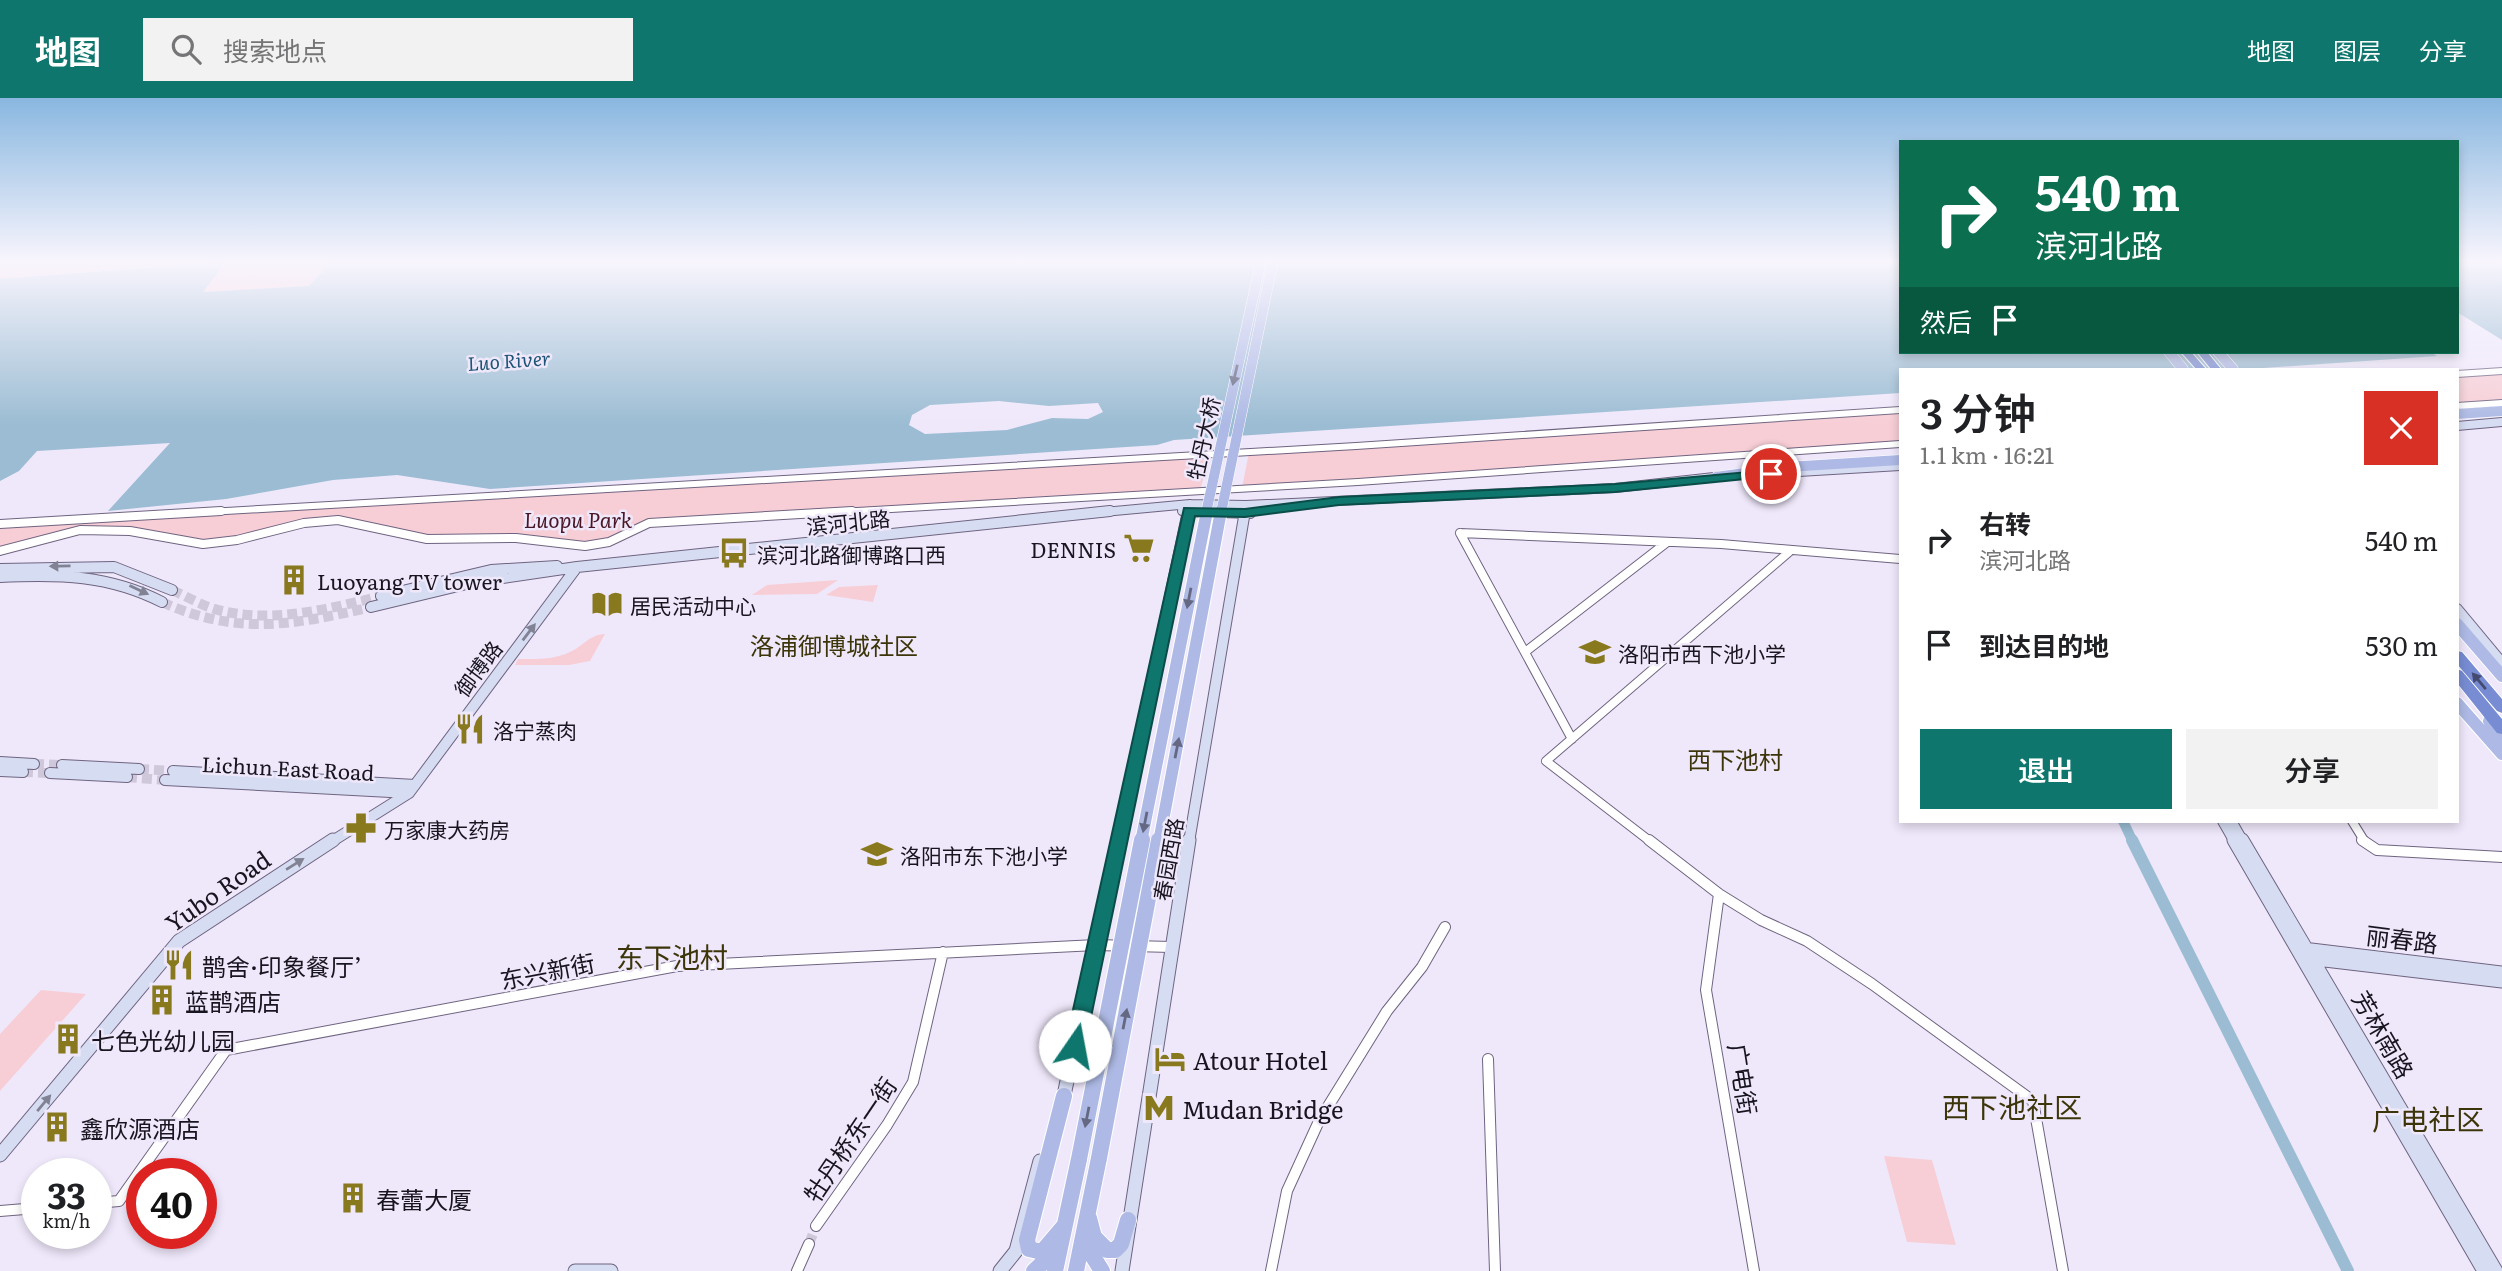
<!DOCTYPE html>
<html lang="zh">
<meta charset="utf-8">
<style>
:root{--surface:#fff;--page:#f2f2f2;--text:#202124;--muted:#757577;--accent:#0f766e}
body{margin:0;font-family:Literata,"Noto Sans SC",serif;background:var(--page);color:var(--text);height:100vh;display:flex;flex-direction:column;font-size:26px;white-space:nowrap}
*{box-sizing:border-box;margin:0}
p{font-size:23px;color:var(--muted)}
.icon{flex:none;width:38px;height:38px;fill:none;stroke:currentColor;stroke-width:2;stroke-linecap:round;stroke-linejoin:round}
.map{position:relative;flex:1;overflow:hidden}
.details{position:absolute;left:1899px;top:270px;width:560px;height:455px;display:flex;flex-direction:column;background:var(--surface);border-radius:0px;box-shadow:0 4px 10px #0003}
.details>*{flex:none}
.banner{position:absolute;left:1899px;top:42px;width:560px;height:214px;border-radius:0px;box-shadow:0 4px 10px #0003;background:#0b6e4f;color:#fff;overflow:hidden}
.speed{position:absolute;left:21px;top:1060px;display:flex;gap:14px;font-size:35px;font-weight:700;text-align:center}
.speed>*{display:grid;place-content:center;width:91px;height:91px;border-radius:50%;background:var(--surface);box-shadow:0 4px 10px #0003;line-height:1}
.speed small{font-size:18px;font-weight:400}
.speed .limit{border:10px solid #d22;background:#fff;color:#111}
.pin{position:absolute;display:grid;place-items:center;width:60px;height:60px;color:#fff;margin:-30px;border:4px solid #fff;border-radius:50%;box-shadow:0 2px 7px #0007}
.me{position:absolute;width:77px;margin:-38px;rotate:12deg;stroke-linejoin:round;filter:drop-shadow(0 0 5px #0008)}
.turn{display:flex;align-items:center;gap:24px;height:147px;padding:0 21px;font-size:32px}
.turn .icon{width:91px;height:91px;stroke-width:2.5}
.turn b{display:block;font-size:49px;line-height:60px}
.then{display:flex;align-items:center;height:66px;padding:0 21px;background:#0003;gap:14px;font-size:26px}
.round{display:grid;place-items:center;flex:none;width:74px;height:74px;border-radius:0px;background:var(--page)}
.headline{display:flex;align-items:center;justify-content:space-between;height:119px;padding:0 21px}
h1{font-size:42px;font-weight:600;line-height:52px}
.primary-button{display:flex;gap:14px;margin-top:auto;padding:14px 21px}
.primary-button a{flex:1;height:80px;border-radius:0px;background:var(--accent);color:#fff;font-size:28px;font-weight:600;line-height:80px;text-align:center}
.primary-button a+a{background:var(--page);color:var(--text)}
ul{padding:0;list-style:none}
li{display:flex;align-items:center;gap:21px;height:105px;padding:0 21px}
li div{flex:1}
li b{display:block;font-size:26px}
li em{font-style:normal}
header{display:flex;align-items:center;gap:42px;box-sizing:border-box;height:98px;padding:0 35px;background:var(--accent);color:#fff}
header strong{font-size:33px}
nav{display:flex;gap:38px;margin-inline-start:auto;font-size:24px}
.search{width:490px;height:63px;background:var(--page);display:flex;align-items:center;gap:18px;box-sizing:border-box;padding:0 24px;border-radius:0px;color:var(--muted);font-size:26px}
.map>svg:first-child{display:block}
.green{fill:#f7ced6}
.water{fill:#9bbcd3;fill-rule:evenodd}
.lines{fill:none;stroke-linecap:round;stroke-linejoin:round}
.canal-far1{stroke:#9bbcd3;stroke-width:10}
.canal{stroke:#9bbcd3;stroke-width:12}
.street-tunnel{stroke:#cfc8da;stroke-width:10;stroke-dasharray:10 5;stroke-linecap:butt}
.secondary-tunnel{stroke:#cfc8da;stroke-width:10;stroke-dasharray:10 5;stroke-linecap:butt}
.street-far2-casing{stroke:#6f6480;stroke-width:8}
.street-far1-casing{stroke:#6f6480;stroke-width:10}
.street-casing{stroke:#6f6480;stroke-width:12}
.secondary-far2-casing{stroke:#6f6480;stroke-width:10}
.secondary-far1-casing{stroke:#6f6480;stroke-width:12}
.secondary-casing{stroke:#6f6480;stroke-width:15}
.primary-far2-casing{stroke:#fff;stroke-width:11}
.primary-far1-casing{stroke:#fff;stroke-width:14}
.primary-casing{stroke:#fff;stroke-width:18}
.highway-casing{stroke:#fff;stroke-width:2}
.street-far2{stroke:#fff;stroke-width:6}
.street-far1{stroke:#fff;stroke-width:8}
.street{stroke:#fff;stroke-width:10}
.secondary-far2{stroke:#d6dcf2;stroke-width:8}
.secondary-far1{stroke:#d6dcf2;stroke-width:10}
.secondary{stroke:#d6dcf2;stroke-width:13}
.primary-far2{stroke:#aebae5;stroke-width:10}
.primary-far1{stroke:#aebae5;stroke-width:12}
.primary{stroke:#aebae5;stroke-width:16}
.highway{fill:#788cd3;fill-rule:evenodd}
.primary-bridge-far2-casing{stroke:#fff;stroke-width:11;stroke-linecap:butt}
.primary-bridge-far1-casing{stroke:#fff;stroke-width:14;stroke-linecap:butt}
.primary-bridge-casing{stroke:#fff;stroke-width:18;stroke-linecap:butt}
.primary-bridge-far2{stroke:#aebae5;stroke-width:10}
.primary-bridge-far1{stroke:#aebae5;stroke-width:12}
.primary-bridge{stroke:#aebae5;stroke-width:16}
.oneway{fill:#646882}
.oneway2{fill:#818294}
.oneway3{fill:#444b71}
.route{fill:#0f766e;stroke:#0a4d48;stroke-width:2}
.labels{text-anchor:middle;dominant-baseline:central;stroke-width:5;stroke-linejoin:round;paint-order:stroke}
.far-water-label{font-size:19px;font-style:italic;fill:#1e5476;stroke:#efe8fb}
.street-label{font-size:21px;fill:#191520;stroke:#efe8fb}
.park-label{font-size:21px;font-style:italic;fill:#491625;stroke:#efe8fb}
.poi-label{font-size:21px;fill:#191520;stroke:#efe8fb;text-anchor:start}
.quarter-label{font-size:24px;fill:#3d350a;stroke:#efe8fb}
.near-street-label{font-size:24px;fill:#191520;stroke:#efe8fb}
.near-poi-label{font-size:24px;fill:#191520;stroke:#efe8fb;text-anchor:start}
.near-quarter-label{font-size:28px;fill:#3d350a;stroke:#efe8fb}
</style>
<header>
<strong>地图</strong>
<div class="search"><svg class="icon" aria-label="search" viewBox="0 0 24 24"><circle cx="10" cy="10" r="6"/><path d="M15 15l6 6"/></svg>搜索地点</div>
<nav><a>地图</a><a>图层</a><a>分享</a></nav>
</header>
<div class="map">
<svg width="2502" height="1173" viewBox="0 0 2502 1173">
<rect width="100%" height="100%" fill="#efe8fb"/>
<path class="green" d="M0 163H332L309 188 202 194 224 166 191 165 0 181Z
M2502 273V305L2457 308V276Z
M1900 312V346L1242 390 1249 354Z
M1210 356 1200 393 649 425 597 447 453 441 390 432 366 424 335 422 204 446 127 433 89 432 0 453V426Z
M838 482 817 496 752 497 767 487Z
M878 487 873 504 826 497 839 489Z
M605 536 590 563 569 567H515L518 561C536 561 553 562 570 554 584 548 588 537 605 536Z
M41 892 86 896 0 993V936Z
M1884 1058 1932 1062 1956 1147 1907 1144Z"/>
<path class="water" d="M332 163H1900V254H2430L2437 258 2249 271H1900V295L1174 342 1157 347 490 391 397 377 333 382 226 401 108 413 170 345 37 353 19 373 0 383V181L222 164 224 166 203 194 309 188ZM999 303 1049 308 1098 305 1103 314 1088 321 1052 320 1007 332 925 336 909 327 912 317 930 307Z
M2457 163H2502V242L2457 214Z"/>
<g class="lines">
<path class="canal-far1" d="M2123 723 2133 744"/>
<path class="canal" d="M2132 742 2348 1173"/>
<path class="street-tunnel" d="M809 1146 816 1128"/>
<path class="secondary-tunnel" d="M172 492C188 499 204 509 222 513 274 525 330 511 381 498
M162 504C236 538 294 527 371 509
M34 666 62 667
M139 671 173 673
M23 674 50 675
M127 679 165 682"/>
<g class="street-far2-casing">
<path id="street-far2" d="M2457 276 2502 273
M2457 308 2502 305
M191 415 1356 348 1900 312
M822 415 1358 384 1900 346"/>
</g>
<g class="street-far1-casing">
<path id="street-far1" d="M0 426 221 413
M1460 435 1721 446 1900 461
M1460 435 1572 641
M0 453 80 432 130 433 203 446 237 442 304 425 338 422 427 441 516 440 585 448 609 444 649 425 852 413
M1525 554 1666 445
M2352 723 2365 744
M1651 744 1546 663 1789 454"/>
</g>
<g class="street-casing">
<path id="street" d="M1649 742 1719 796 1761 822 1807 843 1872 886 2033 1003 2063 1173
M2362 742 2377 752 2502 759
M1719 796 1706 892 1754 1173
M1488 961 1495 1173
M96 1105 119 1103 226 952 677 868 1096 847 1171 849
M0 1113 37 1110
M816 1128 887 1027 913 984 943 854
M797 1173 809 1146
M1271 1173 1287 1093 1319 1023 1387 913 1422 869 1445 829"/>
</g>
<g class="secondary-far2-casing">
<path id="secondary-far2" d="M2457 328 2502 324
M1764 376 1900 368
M1182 413 1250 415
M1093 415 1190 406 1246 407 1615 390 1723 378
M1188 415 1190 406
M1245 415 1246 407"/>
</g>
<g class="secondary-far1-casing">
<path id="secondary-far1" d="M1191 413 1250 415
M0 471 114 469 172 492
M0 479C59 476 109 477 162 504
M381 498 491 472 557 468
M371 509 475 484 577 469 1110 413
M2457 511 2502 565
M0 664 34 666
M62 667 139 671
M0 673 23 674
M173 673 415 687
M50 675 127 679
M165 682 409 695
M2223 723 2235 744
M2231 723 2243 744
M331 744 409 695 577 469
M1118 744 1188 413
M1189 744 1245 413"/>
</g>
<g class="secondary-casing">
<path id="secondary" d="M2234 742 2484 1173
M2242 742 2496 1173
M2303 851 2502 875
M2308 860 2502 883
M1063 1002 1118 742
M0 1057 179 843 333 742
M575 1173H611
M1000 1173 1016 1153 1040 1063
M1122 1173 1189 742"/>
</g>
<g class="primary-far2-casing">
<path id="primary-far2" d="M2169 254 2183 271
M2218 254 2233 271
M2457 316 2502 313
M1716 379 1787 369 1900 362"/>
</g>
<g class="primary-far1-casing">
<path id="primary-far1" d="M2457 526 2502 578
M2457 605 2502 656
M2489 623 2502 641"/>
</g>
<g class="primary-casing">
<path id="primary" d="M1064 998 1027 1142 1029 1151 1042 1154 1065 1127
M1089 1120 1094 1139 1107 1152H1115L1121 1146 1128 1122
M1090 1133 1092 1157 1102 1173
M1034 1173 1049 1159 1056 1146
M1055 1173 1079 1061
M1076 1173 1099 1060"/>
</g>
<g class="highway-casing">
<path id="highway" d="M2181 254H2191L2206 271H2196Z
M2197 254H2207L2221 271H2211Z
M2457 553 2462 554 2502 601V615L2497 613 2457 566Z
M2457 571 2462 573 2502 621V636L2497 635 2457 585Z"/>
</g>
<use href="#street-far2" class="street-far2"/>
<use href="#street-far1" class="street-far1"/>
<use href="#street" class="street"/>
<use href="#secondary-far2" class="secondary-far2"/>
<use href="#secondary-far1" class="secondary-far1"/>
<use href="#secondary" class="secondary"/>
<use href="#primary-far2" class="primary-far2"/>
<use href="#primary-far1" class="primary-far1"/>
<use href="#primary" class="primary"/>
<use href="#highway" class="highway"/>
<g class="primary-bridge-far2-casing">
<path id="primary-bridge-far2" d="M1206 415 1261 163
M1221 415 1273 163"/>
</g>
<g class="primary-bridge-far1-casing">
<path id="primary-bridge-far1" d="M1141 744 1207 413
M1159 744 1221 413"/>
</g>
<g class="primary-bridge-casing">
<path id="primary-bridge" d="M1099 1060 1159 742
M1079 1061 1142 742"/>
</g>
<use href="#primary-bridge-far2" class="primary-bridge-far2"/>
<use href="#primary-bridge-far1" class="primary-bridge-far1"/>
<use href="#primary-bridge" class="primary-bridge"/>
</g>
<defs><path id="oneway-solid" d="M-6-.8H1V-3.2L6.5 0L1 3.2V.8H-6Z" transform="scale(1.75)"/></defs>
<g class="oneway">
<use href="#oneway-solid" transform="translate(1235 277) rotate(103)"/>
<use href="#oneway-solid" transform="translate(1189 500) rotate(101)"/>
<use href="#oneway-solid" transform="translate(1177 650) rotate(-79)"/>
<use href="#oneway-solid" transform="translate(1145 724) rotate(101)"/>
<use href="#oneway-solid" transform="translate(1125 921) rotate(-79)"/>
<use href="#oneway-solid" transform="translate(1087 1019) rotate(101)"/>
</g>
<g class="oneway2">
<use href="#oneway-solid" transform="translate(60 468) rotate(179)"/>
<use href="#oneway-solid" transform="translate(139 492) rotate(25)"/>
<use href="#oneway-solid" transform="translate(529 534) rotate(-53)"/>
<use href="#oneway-solid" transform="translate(295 766) rotate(-32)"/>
<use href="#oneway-solid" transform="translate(44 1005) rotate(-50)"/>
</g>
<use class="oneway3" href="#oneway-solid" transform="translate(2479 583) rotate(-130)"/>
<linearGradient id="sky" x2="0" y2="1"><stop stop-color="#89b7e0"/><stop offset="0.5" stop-color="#f8f5fd"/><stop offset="1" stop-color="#f8f5fd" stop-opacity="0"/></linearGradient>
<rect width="2502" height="327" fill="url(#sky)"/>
<path class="route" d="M1771 372 1777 376 1775 378 1615 394 1339 407 1245 419 1195 418 1085 948 1082 954 1075 957 1068 954 1065 948 1184 410 1245 411 1339 399 1615 386Z"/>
<defs>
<g id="supermarket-bare" transform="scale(2.415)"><path d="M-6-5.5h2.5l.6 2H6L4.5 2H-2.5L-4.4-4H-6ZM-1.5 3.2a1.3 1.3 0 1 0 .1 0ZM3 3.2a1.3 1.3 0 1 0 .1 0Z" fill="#89791e" stroke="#efe8fb" stroke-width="2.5" paint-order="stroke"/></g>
<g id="bus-bare" transform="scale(2.415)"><path d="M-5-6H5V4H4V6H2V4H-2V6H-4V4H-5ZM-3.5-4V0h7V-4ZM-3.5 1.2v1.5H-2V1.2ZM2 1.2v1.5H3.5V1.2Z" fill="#89791e" stroke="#efe8fb" stroke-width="2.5" paint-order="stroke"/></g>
<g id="building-bare" transform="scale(2.415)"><path d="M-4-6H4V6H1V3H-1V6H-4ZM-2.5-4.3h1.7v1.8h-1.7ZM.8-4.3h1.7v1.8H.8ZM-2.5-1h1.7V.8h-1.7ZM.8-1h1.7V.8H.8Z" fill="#89791e" stroke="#efe8fb" stroke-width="2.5" paint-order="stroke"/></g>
<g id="library-bare" transform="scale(2.415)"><path d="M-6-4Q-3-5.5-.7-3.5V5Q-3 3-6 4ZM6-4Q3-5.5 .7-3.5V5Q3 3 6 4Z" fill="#89791e" stroke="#efe8fb" stroke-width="2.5" paint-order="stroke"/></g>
<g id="school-bare" transform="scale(2.415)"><path d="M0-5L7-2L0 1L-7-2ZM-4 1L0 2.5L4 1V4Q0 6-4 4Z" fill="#89791e" stroke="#efe8fb" stroke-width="2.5" paint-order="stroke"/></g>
<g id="restaurant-bare" transform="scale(2.415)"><path d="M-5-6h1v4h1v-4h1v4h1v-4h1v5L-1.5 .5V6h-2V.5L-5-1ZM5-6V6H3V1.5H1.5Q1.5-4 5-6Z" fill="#89791e" stroke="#efe8fb" stroke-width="2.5" paint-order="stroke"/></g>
<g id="pharmacy-bare" transform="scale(2.415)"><path d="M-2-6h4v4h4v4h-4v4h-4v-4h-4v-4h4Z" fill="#89791e" stroke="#efe8fb" stroke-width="2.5" paint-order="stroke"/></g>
<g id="hotel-bare" transform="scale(2.415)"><path d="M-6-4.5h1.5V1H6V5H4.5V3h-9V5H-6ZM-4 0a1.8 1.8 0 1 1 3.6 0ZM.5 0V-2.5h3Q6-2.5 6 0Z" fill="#89791e" stroke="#efe8fb" stroke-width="2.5" paint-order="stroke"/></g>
<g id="metro-bare" transform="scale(2.415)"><path d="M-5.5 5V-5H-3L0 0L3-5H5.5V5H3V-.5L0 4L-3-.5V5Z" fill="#89791e" stroke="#efe8fb" stroke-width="2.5" paint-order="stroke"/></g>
</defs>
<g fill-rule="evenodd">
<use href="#supermarket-bare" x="1139" y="450"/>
<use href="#bus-bare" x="734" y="455"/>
<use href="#building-bare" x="294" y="482"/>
<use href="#library-bare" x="607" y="506"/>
<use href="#school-bare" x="1595" y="554"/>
<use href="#restaurant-bare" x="470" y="631"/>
<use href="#pharmacy-bare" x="361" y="730"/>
<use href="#school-bare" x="877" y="756"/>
<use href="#restaurant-bare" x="179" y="867"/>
<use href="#building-bare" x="162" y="902"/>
<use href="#building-bare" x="68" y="941"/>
<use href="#hotel-bare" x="1170" y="961"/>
<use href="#metro-bare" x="1159" y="1010"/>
<use href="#building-bare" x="57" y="1029"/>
<use href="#building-bare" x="353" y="1100"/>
</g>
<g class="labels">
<g class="far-water-label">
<text transform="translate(509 262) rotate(-4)">Luo River</text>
</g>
<g class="street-label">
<text transform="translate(1202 340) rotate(-78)">牡丹大桥</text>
<text transform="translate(848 423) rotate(-6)">滨河北路</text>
<text transform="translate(477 570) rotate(-53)">御博路</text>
<text transform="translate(288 669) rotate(3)">Lichun East Road</text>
<text transform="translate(1167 761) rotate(-80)">春园西路</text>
</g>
<g class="park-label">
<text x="578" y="420">Luopu Park</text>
</g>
<g class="poi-label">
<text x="1116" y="450" text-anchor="end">DENNIS</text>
<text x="757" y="455">滨河北路御博路口西</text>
<text x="317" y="482">Luoyang TV tower</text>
<text x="630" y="506">居民活动中心</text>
<text x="1618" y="554">洛阳市西下池小学</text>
<text x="493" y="631">洛宁蒸肉</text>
<text x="384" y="730">万家康大药房</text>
<text x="900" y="756">洛阳市东下池小学</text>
</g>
<g class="quarter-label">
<text x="834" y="546">洛浦御博城社区</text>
<text x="1735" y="660">西下池村</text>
</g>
<g class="near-street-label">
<text transform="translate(217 792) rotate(-35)">Yubo Road</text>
<text transform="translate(2402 840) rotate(7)">丽春路</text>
<text transform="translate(547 872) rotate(-11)">东兴新街</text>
<text transform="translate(2384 936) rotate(60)">芳林南路</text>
<text transform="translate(1744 981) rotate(81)">广电街</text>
<text transform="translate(849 1041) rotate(-56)">牡丹桥东一街</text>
</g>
<g class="near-poi-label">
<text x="202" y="867">鹊舍·印象餐厅’</text>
<text x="185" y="902">蓝鹊酒店</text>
<text x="91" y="941">七色光幼儿园</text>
<text x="1193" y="961">Atour Hotel</text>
<text x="1182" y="1010">Mudan Bridge</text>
<text x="80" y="1029">鑫欣源酒店</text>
<text x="376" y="1100">春蕾大厦</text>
</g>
<g class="near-quarter-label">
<text x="672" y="858">东下池村</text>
<text x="2012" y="1008">西下池社区</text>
<text x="2428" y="1020">广电社区</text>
</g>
</g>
</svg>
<div class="speed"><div>33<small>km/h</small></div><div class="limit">40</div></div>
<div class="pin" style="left:1771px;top:376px;background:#d93025"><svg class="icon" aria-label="arrive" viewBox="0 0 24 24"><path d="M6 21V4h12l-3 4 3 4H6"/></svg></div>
<svg class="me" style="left:1075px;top:948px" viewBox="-20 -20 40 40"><circle r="19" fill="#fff"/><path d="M0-13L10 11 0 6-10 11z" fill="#0f766e"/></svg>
<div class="banner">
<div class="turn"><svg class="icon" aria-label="right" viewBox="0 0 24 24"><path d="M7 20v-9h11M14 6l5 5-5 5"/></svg><div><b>540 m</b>滨河北路</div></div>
<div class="then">然后<svg class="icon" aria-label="arrive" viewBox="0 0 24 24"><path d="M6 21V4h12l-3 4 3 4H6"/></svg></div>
</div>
<section class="details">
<div class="headline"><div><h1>3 分钟</h1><p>1.1 km · 16:21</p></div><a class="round" style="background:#d93025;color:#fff"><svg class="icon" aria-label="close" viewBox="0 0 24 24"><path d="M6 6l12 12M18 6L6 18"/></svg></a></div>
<ul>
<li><svg class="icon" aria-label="right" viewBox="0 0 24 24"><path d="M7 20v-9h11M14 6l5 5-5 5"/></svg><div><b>右转</b><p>滨河北路</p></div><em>540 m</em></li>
<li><svg class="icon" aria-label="arrive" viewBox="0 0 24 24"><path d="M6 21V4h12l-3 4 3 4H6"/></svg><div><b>到达目的地</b></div><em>530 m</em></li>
</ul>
<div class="primary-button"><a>退出</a><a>分享</a></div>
</section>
</div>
